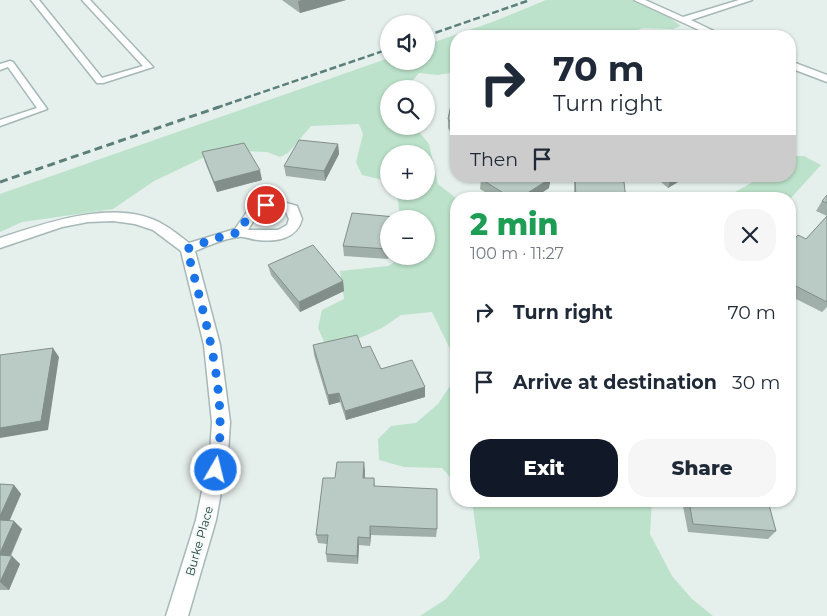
<!DOCTYPE html>
<meta charset="utf-8">
<style>
:root{--surface:#fff;--page:#f6f6f7;--text:#1f2937;--muted:#747a83;--accent:#111827}
body{margin:0;font-family:Montserrat,sans-serif;background:var(--page);color:var(--text);height:100vh;display:flex;flex-direction:column;font-size:19px;white-space:nowrap}
*{box-sizing:border-box;margin:0}
p{font-size:16px;color:var(--muted)}
.icon{flex:none;width:28px;height:28px;fill:none;stroke:currentColor;stroke-width:2;stroke-linecap:round;stroke-linejoin:round}
.map{position:relative;flex:1;overflow:hidden}
.drawer{position:absolute;left:450px;top:192px;width:346px;height:315px;display:flex;flex-direction:column;background:var(--surface);border-radius:20px;box-shadow:0 1px 4px #0004}
.drawer>*{flex:none}
.guide{position:absolute;left:450px;top:30px;width:346px;height:152px;border-radius:20px;box-shadow:0 1px 4px #0004;background:#fff;color:var(--text);overflow:hidden}
.tools{position:absolute;left:380px;top:15px;display:grid;gap:10px}
.tools a{display:grid;place-items:center;width:55px;height:55px;border-radius:50%;background:var(--surface);box-shadow:0 1px 4px #0004;font-size:25px}
.pin{position:absolute;display:grid;place-items:center;width:42px;height:42px;color:#fff;margin:-21px;border:2px solid #fff;border-radius:50%;box-shadow:0 1px 5px #0007}
.me{position:absolute;width:55px;margin:-28px;rotate:8deg;stroke-linejoin:round;filter:drop-shadow(0 0 4px #0008)}
.turn{display:flex;align-items:center;gap:18px;height:105px;padding:0 20px;font-size:22px}
.turn .icon{width:65px;height:65px;stroke-width:2.5}
.turn b{display:block;font-size:35px;line-height:42px}
.then{display:flex;align-items:center;height:48px;padding:0 20px;background:#0003;gap:10px;font-size:19px}
.round{display:grid;place-items:center;flex:none;width:52px;height:52px;border-radius:20px;background:var(--page)}
.head{display:flex;align-items:center;justify-content:space-between;height:85px;padding:0 20px}
h1{font-size:30px;font-weight:800;line-height:38px;color:#1e9e55}
.cta{display:flex;gap:10px;margin-top:auto;padding:10px 20px}
.cta a{flex:1;height:58px;border-radius:20px;background:var(--accent);color:#fff;font-size:20px;font-weight:800;line-height:58px;text-align:center}
.cta a+a{background:var(--page);color:var(--text)}
ul{padding:0;list-style:none}
li{display:flex;align-items:center;gap:15px;height:70px;padding:0 20px}
li div{flex:1}
li b{display:block;font-size:19px}
li em{font-style:normal}
.map>svg:first-child{display:block}
.green{fill:#bce2cb}
.lines{fill:none;stroke-linecap:round;stroke-linejoin:round}
.lane-casing{stroke:#a6b8b5;stroke-width:3}
.street-casing{stroke:#a6b8b5;stroke-width:3}
.lane{fill:#fff;fill-rule:evenodd}
.street{fill:#fff;fill-rule:evenodd}
.rail-far1{stroke:#5c7f7a;stroke-width:2.5;stroke-dasharray:7 3;stroke-linecap:butt}
.rail{stroke:#5c7f7a;stroke-width:3;stroke-dasharray:8 4.5;stroke-linecap:butt}
.wall{fill:#a0afa9}
.shaded-wall{fill:#828e8a}
.building{fill:#bacbc5;stroke:#828e8a}
.route{stroke:#1a73e8;stroke-width:9;stroke-dasharray:0 16.2}
.labels{text-anchor:middle;dominant-baseline:central;stroke-width:5;stroke-linejoin:round;paint-order:stroke}
.street-label{font-size:12px;fill:#21443f;stroke:#f6fbf9}
</style>
<div class="map">
<svg width="827" height="616" viewBox="0 0 827 616">
<rect width="100%" height="100%" fill="#e5efec"/>
<path class="green" d="M546 0H631L670 18 681 26 673 29 643 28 619 36H456V72L438 75 419 73 410 84 412 89H389V126H414L429 144 438 184 457 199 456 361 432 312 401 315 382 328 355 340 325 344 318 328 322 310 344 299 340 271 388 266 405 256H426V219H400L398 200 393 191H426V154H389V184L387 181 362 175 356 162 363 134 359 124 311 126 288 153 280 157 267 152 241 151 209 155 154 181 113 209 22 222 0 232V194L389 58V61H426V45L495 21Z
M790 156H804L821 165 790 199H723L763 176H790Z
M456 377V484L442 468 404 467 379 460 378 439 391 426 416 423 438 404Z
M472 501H652L650 534 672 576 692 599 713 616H420L446 599 480 558Z"/>
<g class="lines">
<g class="lane-casing">
<path id="lane" d="M31 0H39L102 78 143 66 82 0H90L153 67 103 83H97Z
M10 61 13 62 47 109 0 126V120L37 108 8 67 0 70V64Z"/>
</g>
<g class="street-casing">
<path id="street" d="M634 0H645L683 17 739 0H752L691 20 724 36H712Z
M790 61 827 75V82L790 68Z
M267 201 283 202 297 206 302 219C297 239 276 242 258 240 252 240 245 236 239 237 224 238 208 246 195 251L220 345 230 422 228 453 216 520 188 616H166L196 520 210 453 212 422 204 345 181 251 153 230 135 224 113 221 88 222 62 227 0 248V238C46 223 118 197 164 225 173 230 181 237 189 243L235 229 249 209ZM268 209 286 212 289 219 287 225 278 230H248L255 218Z"/>
</g>
<use href="#lane" class="lane"/>
<use href="#street" class="street"/>
<path class="rail-far1" d="M426 36 530 0
M216 108 389 49"/>
<path class="rail" d="M0 182 219 107"/>
</g>
<path class="wall" d="M282 0H346L300 13Z
M456 81V141L448 128V119Z
M338 144 339 154 325 181 286 176 284 166Z
M202 152 262 180 217 192 205 162Z
M481 176H547L549 188 532 199H496L480 189 481 179 482 178Z
M574 176H599L600 179 626 199H574Z
M654 176H688L668 188Z
M827 195V307L822 312 790 296V244L806 239 827 216 816 211 822 201Z
M395 219 388 259 344 256 343 246Z
M268 265 343 281 344 291 300 312 271 275Z
M313 345 362 348 381 369 425 397 346 420 340 402 329 405 314 355Z
M365 471V478H374L375 486 437 529 436 537 371 535 370 546 359 545 358 564 327 562 326 554 327 544 318 543 316 535Z
M0 484 14 485 21 494 10 520 22 529 11 556 20 564 9 590H0Z
M682 501H768L776 531 768 539 688 532Z"/>
<path class="shaded-wall" d="M302 0H346L300 13 298 1Z
M338 144 339 154 325 181 324 171Z
M260 170 262 180 217 192 214 182Z
M674 176H688L668 188 671 178Z
M551 178 549 188 532 199H518Z
M389 244V256L388 259V249Z
M343 281 344 291 300 312 299 302Z
M53 348 59 357 48 430 0 438V428Z
M425 387V397L346 420 345 411Z
M339 393 340 402 329 405 328 395Z
M364 462 365 471 364 487 363 478Z
M14 485 21 494 6 528 0 521V516Z
M14 521 22 529 7 563 0 556V553Z
M370 526 371 535 370 546Z
M358 537 359 545 358 564 357 556Z
M12 556 20 564 9 590 0 582Z"/>
<path class="building" d="M456 81V130L448 119Z
M299 140 338 144 324 171 284 166Z
M244 143 260 170 214 182 202 152Z
M485 176H547L551 178 518 199H513L481 179Z
M575 176H599L600 179 624 182 626 199H576Z
M827 195V203L822 201Z
M352 213 395 217 394 219H389V244L388 249 343 246Z
M827 216V302L790 283V244L798 235 806 239Z
M313 245 343 281 299 302 268 265Z
M357 335 362 348 370 346 381 369 412 360 425 387 345 411 339 393 328 395 313 345Z
M53 348 41 421 0 428V355Z
M337 462H364L363 478H374V486L437 489V529L370 526V538L358 537 357 556 326 554 328 535H316L323 478H335Z
M0 484 14 485 0 516Z
M689 501H768L776 531 693 524Z
M0 520 14 521 0 553Z
M0 555 12 556 0 582Z"/>
<g class="lines">
<path class="route" d="M216 470C230 396 205 320 187 249L213 239 240 232C245 219 253 210 266 205"/>
</g>
<g class="labels">
<g class="street-label">
<text transform="translate(199 541) rotate(-74)">Burke Place</text>
</g>
</g>
</svg>
<div class="tools">
<a><svg class="icon" aria-label="sound" viewBox="0 0 24 24"><path d="M4 9h4l5-4v14l-5-4H4zM17 9q2 3 0 6"/></svg></a>
<a><svg class="icon" aria-label="search" viewBox="0 0 24 24"><circle cx="10" cy="10" r="6"/><path d="M15 15l6 6"/></svg></a>
<a>+</a>
<a>−</a>
</div>
<div class="pin" style="left:266px;top:205px;background:#d93025"><svg class="icon" aria-label="arrive" viewBox="0 0 24 24"><path d="M6 21V4h12l-3 4 3 4H6"/></svg></div>
<svg class="me" style="left:216px;top:470px" viewBox="-20 -20 40 40"><circle r="17" fill="#1a73e8" stroke="#fff" stroke-width="3"/><path d="M0-11L8 9 0 5-8 9z" fill="#fff"/></svg>
<div class="guide">
<div class="turn"><svg class="icon" aria-label="right" viewBox="0 0 24 24"><path d="M7 20v-9h11M14 6l5 5-5 5"/></svg><div><b>70 m</b>Turn right</div></div>
<div class="then">Then<svg class="icon" aria-label="arrive" viewBox="0 0 24 24"><path d="M6 21V4h12l-3 4 3 4H6"/></svg></div>
</div>
<section class="drawer">
<div class="head"><div><h1>2 min</h1><p>100 m · 11:27</p></div><a class="round"><svg class="icon" aria-label="close" viewBox="0 0 24 24"><path d="M6 6l12 12M18 6L6 18"/></svg></a></div>
<ul>
<li><svg class="icon" aria-label="right" viewBox="0 0 24 24"><path d="M7 20v-9h11M14 6l5 5-5 5"/></svg><div><b>Turn right</b></div><em>70 m</em></li>
<li><svg class="icon" aria-label="arrive" viewBox="0 0 24 24"><path d="M6 21V4h12l-3 4 3 4H6"/></svg><div><b>Arrive at destination</b></div><em>30 m</em></li>
</ul>
<div class="cta"><a>Exit</a><a>Share</a></div>
</section>
</div>
